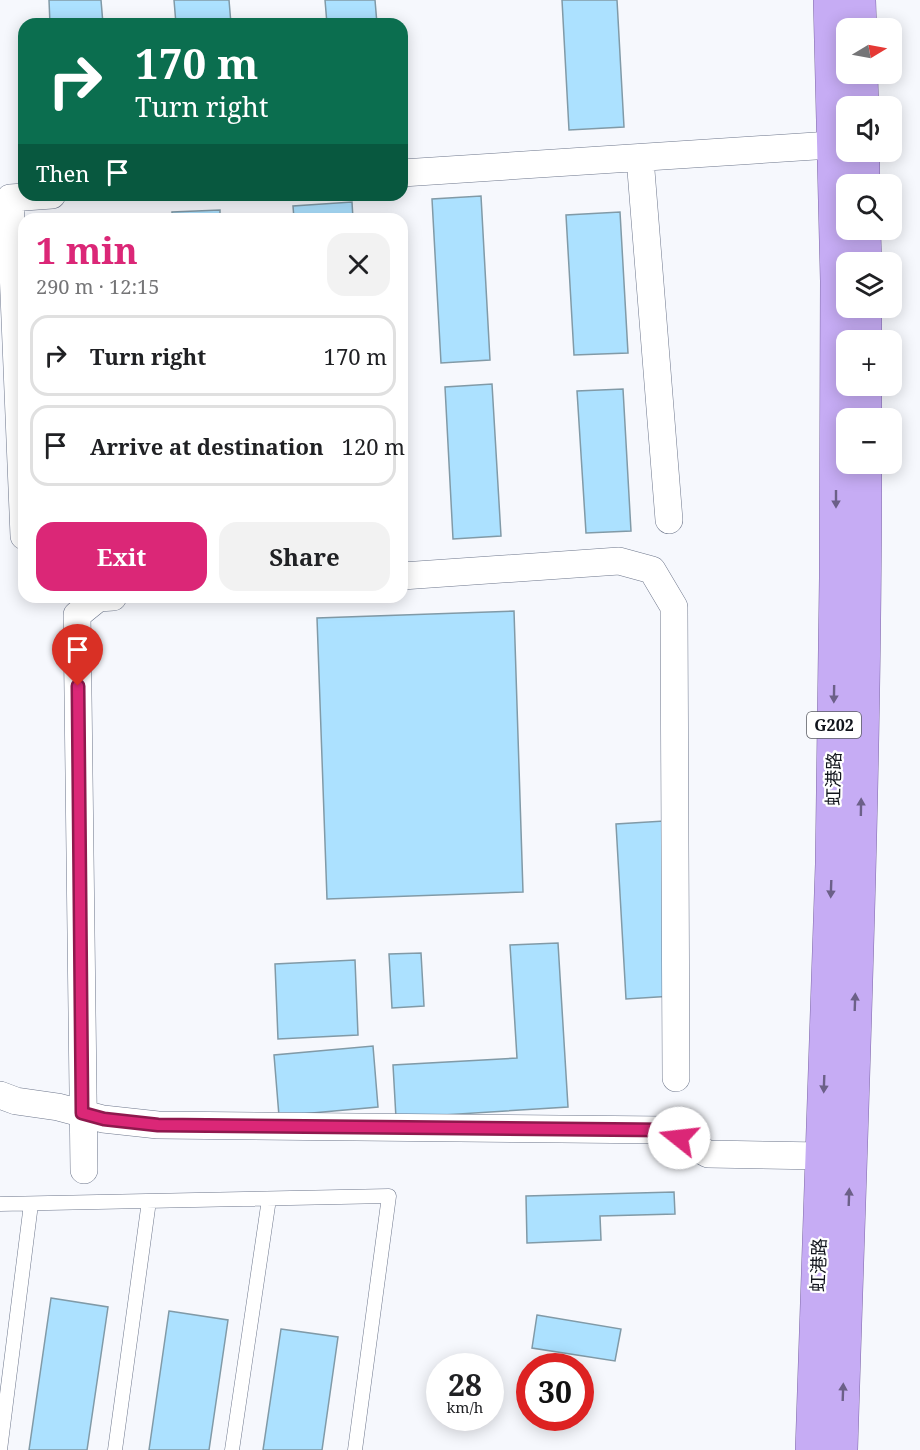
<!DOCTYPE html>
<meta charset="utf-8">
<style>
:root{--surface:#fff;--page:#f2f2f2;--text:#202124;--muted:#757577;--line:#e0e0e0;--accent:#db2777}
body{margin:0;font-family:"Noto Serif","Noto Sans SC",serif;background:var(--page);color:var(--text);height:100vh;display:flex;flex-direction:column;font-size:22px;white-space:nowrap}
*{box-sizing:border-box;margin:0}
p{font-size:20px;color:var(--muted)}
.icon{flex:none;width:33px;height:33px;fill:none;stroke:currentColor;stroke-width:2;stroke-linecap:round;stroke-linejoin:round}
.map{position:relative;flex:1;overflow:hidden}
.panel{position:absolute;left:18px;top:213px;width:390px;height:390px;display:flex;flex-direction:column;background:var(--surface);border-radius:18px;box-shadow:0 3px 15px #0003}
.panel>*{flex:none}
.guide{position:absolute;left:18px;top:18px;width:390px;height:183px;border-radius:18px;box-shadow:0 3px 15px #0003;background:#0b6e4f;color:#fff;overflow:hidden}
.needle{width:39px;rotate:80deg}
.controls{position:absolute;left:836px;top:18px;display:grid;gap:12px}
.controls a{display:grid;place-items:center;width:66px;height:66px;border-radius:12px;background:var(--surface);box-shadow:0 3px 15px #0003;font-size:30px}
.speed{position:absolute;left:426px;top:1353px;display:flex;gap:12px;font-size:30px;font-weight:700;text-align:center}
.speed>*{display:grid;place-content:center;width:78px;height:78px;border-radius:50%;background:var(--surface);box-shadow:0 3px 15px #0003;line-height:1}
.speed small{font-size:15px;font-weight:400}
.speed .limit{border:9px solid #d22;background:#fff;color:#111}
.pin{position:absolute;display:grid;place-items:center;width:51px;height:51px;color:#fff;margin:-62px -26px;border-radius:50% 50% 50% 0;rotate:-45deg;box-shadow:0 0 6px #0007}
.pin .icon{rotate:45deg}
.me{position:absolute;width:66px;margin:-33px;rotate:286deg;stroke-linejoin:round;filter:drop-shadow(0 0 4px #0008)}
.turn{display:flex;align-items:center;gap:21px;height:126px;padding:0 18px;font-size:27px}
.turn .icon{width:78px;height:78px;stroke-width:2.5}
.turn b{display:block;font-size:42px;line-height:51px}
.then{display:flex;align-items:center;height:57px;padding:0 18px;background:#0003;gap:12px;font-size:22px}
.round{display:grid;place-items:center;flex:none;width:63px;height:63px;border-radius:18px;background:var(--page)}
.overview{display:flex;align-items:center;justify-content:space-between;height:102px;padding:0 18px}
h1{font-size:36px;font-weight:700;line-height:45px;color:var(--accent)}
.cta{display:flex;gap:12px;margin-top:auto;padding:12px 18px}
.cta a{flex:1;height:69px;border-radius:18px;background:var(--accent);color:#fff;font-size:24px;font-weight:700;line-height:69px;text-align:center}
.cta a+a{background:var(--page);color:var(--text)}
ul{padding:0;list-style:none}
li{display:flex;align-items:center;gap:18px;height:81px;margin:0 12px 9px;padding:0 6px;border:3px solid var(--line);border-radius:18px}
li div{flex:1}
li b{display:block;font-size:22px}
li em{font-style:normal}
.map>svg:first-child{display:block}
.building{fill:#ace1ff;stroke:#819aa7;stroke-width:1.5}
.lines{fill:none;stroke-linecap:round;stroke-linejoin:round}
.service-casing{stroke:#6e778c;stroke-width:15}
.minor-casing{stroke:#6e778c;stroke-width:28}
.trunk-casing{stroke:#7e69a6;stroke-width:34}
.service{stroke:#fff;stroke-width:14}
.minor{stroke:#fff;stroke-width:27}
.trunk{stroke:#c6acf4;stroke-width:33}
.oneway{fill:#6c6088}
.route-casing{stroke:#8e194d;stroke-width:15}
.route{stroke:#db2777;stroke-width:10}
.labels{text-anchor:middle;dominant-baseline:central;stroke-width:4.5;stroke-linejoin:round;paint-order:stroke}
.shield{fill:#fff;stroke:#585a60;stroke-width:1.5}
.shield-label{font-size:16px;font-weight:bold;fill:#11141c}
.street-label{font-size:18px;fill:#11141c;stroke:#fff}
</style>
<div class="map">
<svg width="920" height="1450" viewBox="0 0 920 1450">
<rect width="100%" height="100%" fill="#f6f8fd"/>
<path class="building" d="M49 0H101L103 24H50Z
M174 0H229L231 24H176Z
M325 0H375L377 24H327Z
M562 0H617L624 127 569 130Z
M481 196 490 360 441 363 432 199Z
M352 202 353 219H294L293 206Z
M220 210V219H172V212Z
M620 212 628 353 574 355 566 215Z
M492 384 501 536 453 539 445 387Z
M623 389 631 531 586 533 577 391Z
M514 611 523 892 327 899 317 618Z
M664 821 673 996 626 999 616 824Z
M558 943 568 1107 396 1118 393 1065 517 1058 510 945Z
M421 953 424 1006 392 1008 389 954Z
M355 960 358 1035 278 1039 275 964Z
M373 1046 378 1107 279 1116 274 1055Z
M674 1192 675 1214 600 1216 601 1240 527 1243 526 1196Z
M51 1298 108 1307 87 1450H29Z
M169 1311 228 1320 209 1450H149Z
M537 1315 621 1329 615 1361 532 1348Z
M281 1329 338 1337 322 1450H263Z"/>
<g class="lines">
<g class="service-casing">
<path id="service" d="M0 1204 389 1196 355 1450
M0 1450 31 1204
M115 1450 149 1201
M232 1450 269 1199"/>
</g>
<g class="minor-casing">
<path id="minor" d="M640 158 669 520
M402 173 846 144
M24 536 10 198 52 195
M402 576 619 561 652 570 674 607 676 1078
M0 1095 16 1101 58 1107 103 1119 158 1125 665 1130 708 1154 822 1156
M84 1170 77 615 98 598 113 597"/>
</g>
<g class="trunk-casing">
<path id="trunk" d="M859 0 860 28
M861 74 862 106
M863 152V184
M864 230 865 262
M865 340V308
M865 418V386
M812 1450 832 864 836 578 837 281 830 0
M841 1450C851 1121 865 792 865 464"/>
</g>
<use href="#service" class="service"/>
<use href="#minor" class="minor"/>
<use href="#trunk" class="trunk"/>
</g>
<defs><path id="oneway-solid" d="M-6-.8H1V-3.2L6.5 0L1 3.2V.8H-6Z" transform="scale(1.5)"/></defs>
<g class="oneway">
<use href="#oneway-solid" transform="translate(836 499) rotate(90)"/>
<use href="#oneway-solid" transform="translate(834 694) rotate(91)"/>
<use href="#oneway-solid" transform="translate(861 807) rotate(-89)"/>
<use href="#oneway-solid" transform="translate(831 889) rotate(92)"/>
<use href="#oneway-solid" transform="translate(855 1002) rotate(-88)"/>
<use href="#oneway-solid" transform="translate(824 1084) rotate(92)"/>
<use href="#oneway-solid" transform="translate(849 1197) rotate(-88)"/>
<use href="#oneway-solid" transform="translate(843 1392) rotate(-88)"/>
</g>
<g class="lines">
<g class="route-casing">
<path id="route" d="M78 686 82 1113 104 1119 158 1125 665 1130 679 1138"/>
</g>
<use href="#route" class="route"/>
</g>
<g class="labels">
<rect class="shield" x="807" y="712" width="54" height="26" rx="4.5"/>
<g class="shield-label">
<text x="834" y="725">G202</text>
</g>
<g class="street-label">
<text transform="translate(833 779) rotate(-89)">虹港路</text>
<text transform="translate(818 1265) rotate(-88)">虹港路</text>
</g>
</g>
</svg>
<div class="controls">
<a><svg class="needle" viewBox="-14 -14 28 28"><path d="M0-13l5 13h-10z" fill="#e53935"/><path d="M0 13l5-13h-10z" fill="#757577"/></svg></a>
<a><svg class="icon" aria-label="sound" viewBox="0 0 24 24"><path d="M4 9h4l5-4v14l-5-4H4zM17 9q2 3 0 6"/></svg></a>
<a><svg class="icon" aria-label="search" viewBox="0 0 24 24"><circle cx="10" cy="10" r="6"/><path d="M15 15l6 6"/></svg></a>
<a><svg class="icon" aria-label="layers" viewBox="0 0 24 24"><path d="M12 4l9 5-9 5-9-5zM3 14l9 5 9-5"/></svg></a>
<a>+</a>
<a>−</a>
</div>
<div class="speed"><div>28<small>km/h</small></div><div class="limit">30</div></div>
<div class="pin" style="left:78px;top:686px;background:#d93025"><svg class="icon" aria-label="arrive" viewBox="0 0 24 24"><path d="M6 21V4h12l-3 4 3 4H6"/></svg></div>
<svg class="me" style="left:679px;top:1138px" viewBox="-20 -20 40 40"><circle r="19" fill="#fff"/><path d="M0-13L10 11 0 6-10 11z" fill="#db2777"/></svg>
<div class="guide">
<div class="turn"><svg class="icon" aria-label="right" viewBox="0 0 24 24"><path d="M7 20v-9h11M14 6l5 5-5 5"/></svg><div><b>170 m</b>Turn right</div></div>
<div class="then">Then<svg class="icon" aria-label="arrive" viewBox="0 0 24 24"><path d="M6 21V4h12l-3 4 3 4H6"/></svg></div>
</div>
<section class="panel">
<div class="overview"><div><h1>1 min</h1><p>290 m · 12:15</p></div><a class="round"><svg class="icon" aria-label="close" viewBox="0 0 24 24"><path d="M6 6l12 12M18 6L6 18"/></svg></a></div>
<ul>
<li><svg class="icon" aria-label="right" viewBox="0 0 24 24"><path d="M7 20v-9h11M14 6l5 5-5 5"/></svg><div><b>Turn right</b></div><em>170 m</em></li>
<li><svg class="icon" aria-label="arrive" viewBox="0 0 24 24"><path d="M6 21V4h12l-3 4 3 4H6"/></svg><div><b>Arrive at destination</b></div><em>120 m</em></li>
</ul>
<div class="cta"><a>Exit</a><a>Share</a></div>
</section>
</div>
